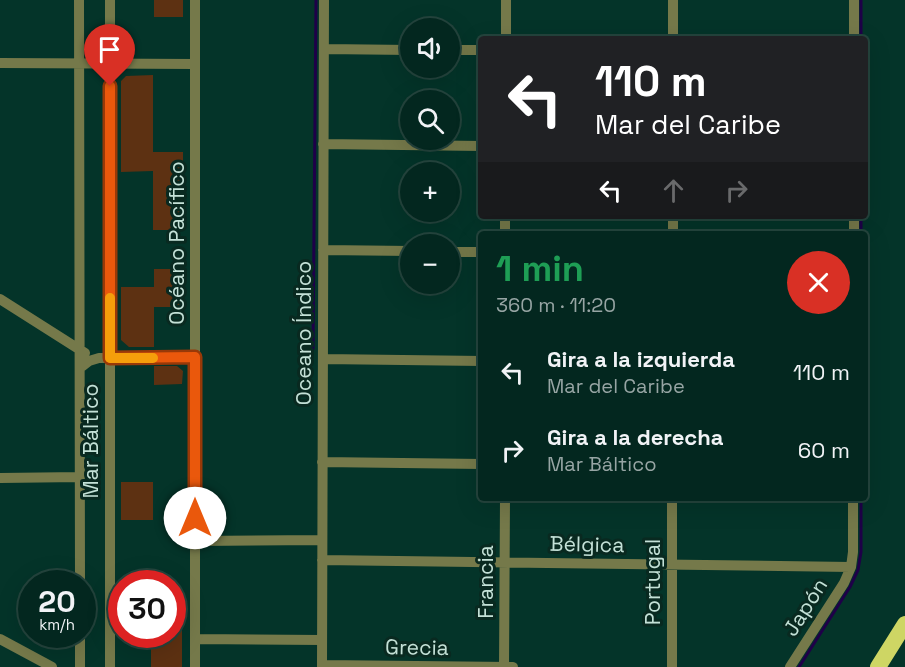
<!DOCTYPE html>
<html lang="es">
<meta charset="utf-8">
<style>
:root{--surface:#03271f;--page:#11332c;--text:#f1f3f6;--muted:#97a5a4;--line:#24443d}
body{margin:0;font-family:"Space Grotesk",sans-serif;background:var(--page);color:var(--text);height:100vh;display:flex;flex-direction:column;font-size:22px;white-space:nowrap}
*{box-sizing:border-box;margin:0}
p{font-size:20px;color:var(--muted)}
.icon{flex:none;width:33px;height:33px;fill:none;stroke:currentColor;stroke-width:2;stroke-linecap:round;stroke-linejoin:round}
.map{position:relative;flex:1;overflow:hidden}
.details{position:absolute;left:478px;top:231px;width:390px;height:270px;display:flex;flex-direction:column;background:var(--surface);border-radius:6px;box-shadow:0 6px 24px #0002,0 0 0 2px var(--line)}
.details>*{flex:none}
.top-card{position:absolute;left:478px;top:36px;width:390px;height:183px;border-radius:6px;box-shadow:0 6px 24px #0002,0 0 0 2px var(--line);background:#202124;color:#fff;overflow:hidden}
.tools{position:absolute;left:400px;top:18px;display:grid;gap:12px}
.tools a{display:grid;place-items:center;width:60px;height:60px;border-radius:50%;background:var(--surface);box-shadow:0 6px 24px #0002,0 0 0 2px var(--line);font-size:30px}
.speed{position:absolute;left:18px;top:570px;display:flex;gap:12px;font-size:30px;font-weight:700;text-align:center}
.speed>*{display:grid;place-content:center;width:78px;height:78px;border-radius:50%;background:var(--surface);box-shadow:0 6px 24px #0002,0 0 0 2px var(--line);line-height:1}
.speed small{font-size:15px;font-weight:400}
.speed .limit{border:9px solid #d22;background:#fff;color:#111}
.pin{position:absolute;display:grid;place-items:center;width:51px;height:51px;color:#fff;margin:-62px -26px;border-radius:50% 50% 50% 0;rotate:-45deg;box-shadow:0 0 6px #0007}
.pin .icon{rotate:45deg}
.me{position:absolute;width:66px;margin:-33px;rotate:0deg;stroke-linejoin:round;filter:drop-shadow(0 0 4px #0008)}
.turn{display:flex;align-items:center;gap:21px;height:126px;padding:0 18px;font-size:27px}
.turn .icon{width:78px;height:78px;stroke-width:2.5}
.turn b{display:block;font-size:42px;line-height:51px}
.lanes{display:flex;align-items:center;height:57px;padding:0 18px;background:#0003;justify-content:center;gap:30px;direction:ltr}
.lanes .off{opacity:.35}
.round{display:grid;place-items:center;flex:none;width:63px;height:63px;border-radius:32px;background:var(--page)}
.summary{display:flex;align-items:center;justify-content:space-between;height:102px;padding:0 18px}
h1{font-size:36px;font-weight:700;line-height:45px;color:#1e9e55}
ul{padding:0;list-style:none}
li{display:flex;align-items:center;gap:18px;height:78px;padding:0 18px}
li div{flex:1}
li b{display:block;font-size:22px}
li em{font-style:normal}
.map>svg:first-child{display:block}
.green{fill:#5d3112}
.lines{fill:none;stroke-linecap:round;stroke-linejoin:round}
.stream{stroke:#1e0048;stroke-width:3}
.minor{stroke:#75794a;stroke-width:10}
.trunk{stroke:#ced664;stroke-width:16}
.route-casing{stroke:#983908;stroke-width:15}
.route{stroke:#ea580c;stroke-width:10}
.slow{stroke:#f59e0b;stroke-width:10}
.labels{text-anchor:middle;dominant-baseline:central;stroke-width:6;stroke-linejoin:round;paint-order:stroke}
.street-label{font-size:21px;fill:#c4e1d7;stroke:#092920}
</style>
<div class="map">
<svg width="905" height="667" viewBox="0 0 905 667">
<rect width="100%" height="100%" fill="#043429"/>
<path class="green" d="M154 0H183V17H154Z
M153 75V152H183V230H153V171L121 172V81L126 76Z
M154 269H183V307H154V347H129L121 340V287H154Z
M154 366H177L183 371 182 384 154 385Z
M121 482H153V520H121Z
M173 617H182V667H151V635L172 634Z"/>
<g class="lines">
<path class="stream" d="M861 39V0
M861 234V216
M313 349 316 0
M799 667 850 587 858 570 861 552V498"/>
<path class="minor" d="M79 0 80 584
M110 0V667
M506 39V0
M673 39V0
M854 39V0
M324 49 411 50
M450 50H482
M0 63 195 64
M323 144 482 146
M505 234V216
M673 234V216
M854 234V216
M323 250 411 251
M450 252H482
M0 299 85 353
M323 359 482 361
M80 368 89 361 99 358 195 357
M322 462 482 464
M0 478 80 477
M195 541 322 540
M322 560 851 567
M80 634V667
M0 639 52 667
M195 639 322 640
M322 665 513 667
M195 667V0
M322 667 324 0
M504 667 505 498
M672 667V498
M790 667 844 583 851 567 853 552V498"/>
<path class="trunk" d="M878 667 905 624"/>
</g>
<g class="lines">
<g class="route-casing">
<path id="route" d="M110 86V358L195 357V518"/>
</g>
<use href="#route" class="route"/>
<path class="slow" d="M110 298V358H153"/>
</g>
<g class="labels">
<g class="street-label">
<text transform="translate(176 243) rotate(-90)">Océano Pacífico</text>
<text transform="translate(303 333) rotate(-90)">Oceano Índico</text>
<text transform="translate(90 441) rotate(-90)">Mar Báltico</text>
<text transform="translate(587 544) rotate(1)">Bélgica</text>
<text transform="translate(485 582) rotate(-90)">Francia</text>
<text transform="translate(652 582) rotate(-90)">Portugal</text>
<text transform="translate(805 607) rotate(-58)">Japón</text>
<text transform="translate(417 647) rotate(1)">Grecia</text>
</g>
</g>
</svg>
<div class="tools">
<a><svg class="icon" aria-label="sound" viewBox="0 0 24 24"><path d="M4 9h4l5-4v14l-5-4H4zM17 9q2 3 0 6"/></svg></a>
<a><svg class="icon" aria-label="search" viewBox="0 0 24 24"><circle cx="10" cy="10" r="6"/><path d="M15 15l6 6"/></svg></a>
<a>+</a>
<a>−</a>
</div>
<div class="speed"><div>20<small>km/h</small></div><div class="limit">30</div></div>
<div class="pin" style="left:110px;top:86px;background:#d93025"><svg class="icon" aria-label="arrive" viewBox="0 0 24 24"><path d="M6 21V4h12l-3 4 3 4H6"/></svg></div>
<svg class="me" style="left:195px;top:518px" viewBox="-20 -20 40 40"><circle r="19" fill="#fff"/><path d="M0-13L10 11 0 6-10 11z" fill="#ea580c"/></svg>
<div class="top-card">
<div class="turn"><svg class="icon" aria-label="left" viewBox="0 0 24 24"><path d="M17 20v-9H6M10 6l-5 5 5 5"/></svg><div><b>110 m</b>Mar del Caribe</div></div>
<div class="lanes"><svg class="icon" aria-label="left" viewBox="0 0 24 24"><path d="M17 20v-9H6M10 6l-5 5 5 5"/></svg><svg class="icon off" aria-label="ahead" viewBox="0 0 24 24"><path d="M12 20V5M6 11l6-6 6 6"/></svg><svg class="icon off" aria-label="right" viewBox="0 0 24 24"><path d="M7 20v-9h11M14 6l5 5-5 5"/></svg></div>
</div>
<section class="details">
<div class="summary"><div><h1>1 min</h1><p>360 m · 11:20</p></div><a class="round" style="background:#d93025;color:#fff"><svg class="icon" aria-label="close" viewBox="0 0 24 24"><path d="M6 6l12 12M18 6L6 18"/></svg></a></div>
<ul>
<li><svg class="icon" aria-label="left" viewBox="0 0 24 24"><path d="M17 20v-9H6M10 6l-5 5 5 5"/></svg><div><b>Gira a la izquierda</b><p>Mar del Caribe</p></div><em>110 m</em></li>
<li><svg class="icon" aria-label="right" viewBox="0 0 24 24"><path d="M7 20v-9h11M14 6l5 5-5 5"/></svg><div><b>Gira a la derecha</b><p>Mar Báltico</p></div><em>60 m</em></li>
</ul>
</section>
</div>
